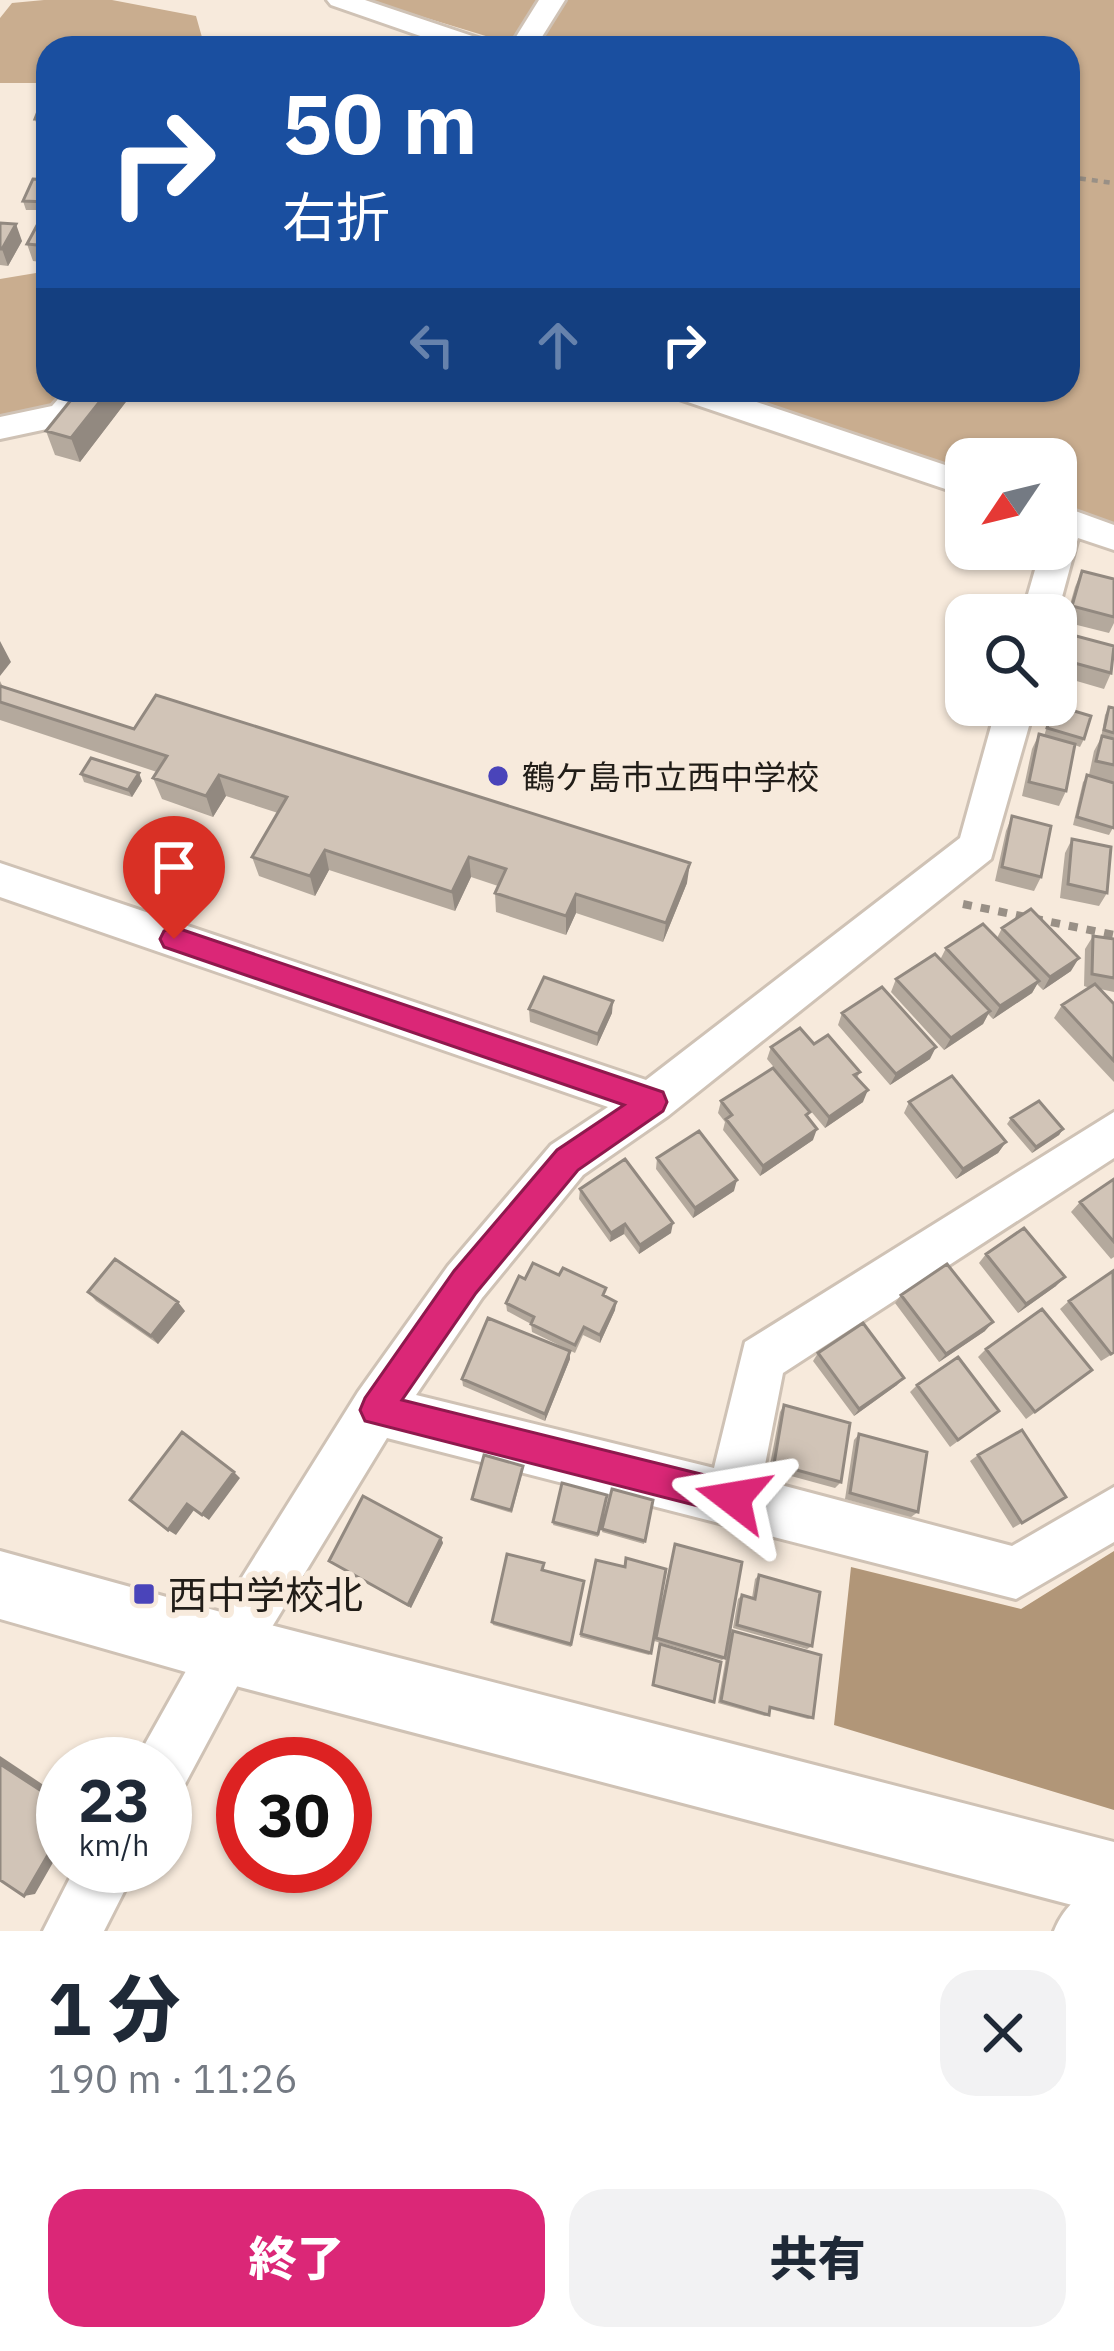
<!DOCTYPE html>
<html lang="ja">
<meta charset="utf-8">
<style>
:root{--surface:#fff;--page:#f2f2f3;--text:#1f2937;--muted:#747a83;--accent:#db2777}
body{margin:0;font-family:"IBM Plex Sans","Noto Sans JP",sans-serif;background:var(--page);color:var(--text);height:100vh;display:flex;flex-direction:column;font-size:45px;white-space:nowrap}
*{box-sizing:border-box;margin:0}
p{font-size:39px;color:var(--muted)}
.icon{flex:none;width:66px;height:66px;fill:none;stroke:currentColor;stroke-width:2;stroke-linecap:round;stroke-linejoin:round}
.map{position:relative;height:1931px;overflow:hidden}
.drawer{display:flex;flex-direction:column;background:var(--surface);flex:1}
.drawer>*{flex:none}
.hud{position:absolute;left:36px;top:36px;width:1044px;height:366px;border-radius:36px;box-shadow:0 3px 9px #0004;background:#1a4fa0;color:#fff;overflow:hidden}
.needle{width:78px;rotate:235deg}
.buttons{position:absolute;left:945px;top:438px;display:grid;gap:24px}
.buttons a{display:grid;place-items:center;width:132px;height:132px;border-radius:24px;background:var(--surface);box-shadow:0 3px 9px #0004;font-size:60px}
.speed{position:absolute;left:36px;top:1737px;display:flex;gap:24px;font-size:60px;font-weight:700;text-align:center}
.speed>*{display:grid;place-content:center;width:156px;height:156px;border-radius:50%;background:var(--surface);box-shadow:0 3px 9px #0004;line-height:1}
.speed small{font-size:30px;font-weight:400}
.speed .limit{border:18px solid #d22;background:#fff;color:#111}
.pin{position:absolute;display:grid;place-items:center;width:102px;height:102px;color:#fff;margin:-123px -51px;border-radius:50% 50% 50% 0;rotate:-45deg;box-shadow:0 0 12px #0007}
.pin .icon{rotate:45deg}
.me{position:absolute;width:132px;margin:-66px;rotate:284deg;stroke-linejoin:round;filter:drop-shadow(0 0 9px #0008)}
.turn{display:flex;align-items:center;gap:42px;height:252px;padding:0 48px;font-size:54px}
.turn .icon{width:156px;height:156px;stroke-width:2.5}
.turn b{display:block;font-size:84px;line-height:102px}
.lanes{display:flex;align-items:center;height:114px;padding:0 48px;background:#0003;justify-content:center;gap:60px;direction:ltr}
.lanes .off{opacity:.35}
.round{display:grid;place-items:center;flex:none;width:126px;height:126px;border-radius:36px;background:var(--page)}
.overview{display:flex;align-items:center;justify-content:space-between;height:204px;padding:0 48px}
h1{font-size:72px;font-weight:800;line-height:90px}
.action{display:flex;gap:24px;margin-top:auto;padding:24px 48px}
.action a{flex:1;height:138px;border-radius:36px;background:var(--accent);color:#fff;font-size:48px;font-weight:800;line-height:138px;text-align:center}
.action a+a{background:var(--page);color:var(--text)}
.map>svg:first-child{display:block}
.forest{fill:#c9ad8f}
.water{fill:#b19678}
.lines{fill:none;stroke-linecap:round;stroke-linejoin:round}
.minor-casing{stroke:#cfc2b5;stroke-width:6}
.tertiary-casing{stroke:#cfc2b5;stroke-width:6}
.path-far1{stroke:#999086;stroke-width:4.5;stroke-dasharray:6 6;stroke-linecap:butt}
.path{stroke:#999086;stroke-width:8;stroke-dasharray:9 9;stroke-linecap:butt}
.minor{fill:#fff;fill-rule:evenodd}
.tertiary{fill:#fff;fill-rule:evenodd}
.wall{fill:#b4a99d}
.shaded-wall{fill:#928980}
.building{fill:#d1c4b7;stroke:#928980;stroke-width:3}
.route{fill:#db2777;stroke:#8e194d;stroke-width:3}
.poi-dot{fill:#4a44ba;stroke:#f7eadc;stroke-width:4.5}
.labels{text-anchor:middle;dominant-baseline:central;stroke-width:12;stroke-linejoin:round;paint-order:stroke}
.poi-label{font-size:33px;fill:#211d18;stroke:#f7eadc;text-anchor:start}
.near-poi-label{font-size:39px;fill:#211d18;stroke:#f7eadc;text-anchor:start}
</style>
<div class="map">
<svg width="1114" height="1931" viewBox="0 0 1114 1931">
<rect width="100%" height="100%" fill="#f7eadc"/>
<path class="forest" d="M44 0H112L196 16 205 48H48V83H0V18L12 3Z
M367 0H1114V526L1056 506V459H966V474L725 390H1068V48H493L499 40Z
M48 271V390H80L63 415 0 426V279Z"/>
<path class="water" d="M1114 1551V1810L834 1725 851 1567 1021 1609Z"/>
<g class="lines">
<g class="minor-casing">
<path id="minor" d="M327 0H365L490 42 494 48H455L331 5Z
M539 0H565L535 48H509Z
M66 390H99L75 423 0 439V417L52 406Z
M671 390H721L966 472V496L676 398Z
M1056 504 1114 525V550L1078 538 1056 619 1022 615 1041 549H1056Z
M997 705H1035L991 859 668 1116 583 1175 482 1298 416 1395 714 1468 745 1342 1114 1112V1158L783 1373 762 1480 1012 1546 1114 1487V1542L1016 1599 387 1438 247 1668 185 1784 165 1792V1764H137L145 1744 209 1630 358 1392 448 1266 551 1145 608 1107 0 897V863L646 1080 960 838Z
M76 1866H137L104 1931H43Z
M1114 1878V1931H1054C1065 1903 1086 1889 1114 1878Z"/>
</g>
<g class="tertiary-casing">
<path id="tertiary" d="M0 1551 228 1614 1114 1842V1916L228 1684 0 1619Z"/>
</g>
<path class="path-far1" d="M1068 177 1114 183"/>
<path class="path" d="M963 904 1114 935"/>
<use href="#minor" class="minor"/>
<use href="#tertiary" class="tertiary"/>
</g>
<path class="wall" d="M48 96V136H40L35 119Z
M48 180V263L33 261 27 244 45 210H26L23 201Z
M0 223 22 241 8 266 0 265Z
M79 390H135L80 462 55 455 46 431Z
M1082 571 1114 579V623L1109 633 1065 622 1075 587Z
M1061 632 1111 673 1104 689 1056 675V643Z
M0 681 3 687 134 729 687 883 663 942 576 913 566 935 496 912 495 893 498 886 471 877 455 911 329 870 315 896 259 876 252 857 278 813 226 796 213 817 162 799 153 778 157 772 0 720Z
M1054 705 1084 739 1080 747 1075 745 1066 791 1059 806 1022 796 1032 749 1039 734 1044 736Z
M1109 707 1114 708V826L1109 835 1073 825 1083 782 1089 775 1094 751 1101 738 1105 715Z
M81 774 142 781 132 797 84 782Z
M1012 816 1041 877 1034 891 995 881 1006 831Z
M1072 839 1107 893 1099 906 1060 898 1065 853Z
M1002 928 1071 971 1043 990 1037 984 1032 993 993 1019 988 1014 983 1024 944 1050 891 992 896 979 940 960 946 948 997 938Z
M1093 936 1114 939V992L1100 989 1114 1004V1082L1054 1018 1062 1005 1090 988 1084 986 1085 949Z
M529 1009 612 1013 597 1046 530 1022Z
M842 1013 930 1059 890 1085 838 1025Z
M814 1044 860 1072 857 1078 863 1102 825 1128 767 1059 771 1047Z
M721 1101 813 1140 760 1176 723 1130 725 1122 718 1113Z
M909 1102 1006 1142 998 1153 956 1179 904 1113Z
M1011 1118 1063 1129 1059 1135 1032 1153 1007 1124Z
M657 1158 734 1191 693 1218 656 1169Z
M1114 1179V1257L1111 1259 1071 1212 1080 1202Z
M580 1189 671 1233 639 1254 624 1234 610 1242 579 1199Z
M986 1254 1056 1286 1018 1313 979 1263Z
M525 1279 605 1297 616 1302 615 1310 600 1343 583 1335 575 1353 532 1332 531 1324 507 1311 506 1303Z
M88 1292 185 1311 158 1344 96 1301Z
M901 1295 985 1331 939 1362 895 1303Z
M1069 1301 1114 1353 1101 1361 1060 1309Z
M986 1349 1092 1370 1026 1419 978 1357Z
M570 1351V1359L545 1421 463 1386 462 1379Z
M818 1353 897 1385 854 1416 813 1361Z
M917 1385 999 1411 950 1447 910 1392Z
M784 1405 841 1482 835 1488 769 1470 780 1412Z
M859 1434 918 1512 911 1517 845 1499 854 1440Z
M978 1455 1066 1497 1013 1528 970 1461Z
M523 1470 512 1513 473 1501 472 1499Z
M562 1483 607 1495 598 1537 553 1525Z
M612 1489 653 1500 644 1544 602 1532Z
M441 1538 443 1543 411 1608 329 1561Z
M675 1544 725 1658 722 1660 654 1641Z
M596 1560 651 1653 649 1655 580 1637Z
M543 1570 584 1581 571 1647 493 1625 492 1622Z
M759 1575 812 1646 807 1649 733 1628 738 1599 742 1595 752 1598 755 1579Z
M733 1631 813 1718 808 1719 770 1709 769 1715 765 1716 718 1703 730 1634Z"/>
<path class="shaded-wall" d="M16 224 22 241 8 266 2 249Z
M109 390H135L80 462 71 438Z
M0 641 11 662 0 676Z
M139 773 142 781 132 797 128 790Z
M219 775 226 796 213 817 206 796Z
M325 850 329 870 315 896 310 876Z
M469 857 471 877 455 911 452 892Z
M690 863 687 883 663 942 666 923Z
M576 894V913L566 935V916Z
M1079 958 1071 971 1043 990 1050 977Z
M1039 981 1032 993 993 1019 1000 1006Z
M613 1001 612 1013 597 1046 598 1034Z
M990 1011 983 1024 944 1050 951 1038Z
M936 1047 930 1059 890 1085 896 1074Z
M868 1090 863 1102 825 1128 829 1117Z
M817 1129 813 1140 760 1176 763 1166Z
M1063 1129 1059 1135 1032 1153 1036 1147Z
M1006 1142 998 1153 956 1179 963 1169Z
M737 1180 734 1191 693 1218 695 1208Z
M673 1223 671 1233 639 1254 640 1245Z
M625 1224 624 1234 610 1242 611 1233Z
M1065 1277 1056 1286 1018 1313 1026 1304Z
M178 1302 185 1311 158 1344 151 1336Z
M616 1302 615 1310 600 1343V1335Z
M993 1322 985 1331 939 1362 946 1354Z
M570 1351V1359L545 1421V1414Z
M904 1378 897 1385 854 1416 859 1409Z
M234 1472 240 1478 209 1520 202 1515Z
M187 1504 194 1510 176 1535 168 1530Z
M441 1538 443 1543 411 1608 408 1605Z
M0 1756 63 1798V1805L0 1764Z
M63 1829V1845L35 1894 24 1896Z"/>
<path class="building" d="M44 96H48V119H35Z
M33 179 48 180V202L23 201Z
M48 205V246L27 244Z
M0 223 16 224 2 249H0Z
M79 390H109L71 438 46 431Z
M1082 571 1114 579V617L1072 606Z
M1061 632 1114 646 1111 673 1056 658Z
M0 686 134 729 156 695 690 863 666 923 576 894 566 916 495 893 506 869 469 857 452 892 325 850 310 876 252 857 287 797 219 775 206 796 153 778 167 756 0 702Z
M1054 705 1091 716 1084 739 1047 728Z
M1109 707 1114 708V733L1104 730Z
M1039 734 1075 744 1066 791 1029 782Z
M1102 736 1114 739V765L1096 761Z
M91 758 139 773 128 790 81 774Z
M1087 775 1114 783V828L1077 817Z
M1012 816 1051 826 1041 877 1002 867Z
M1072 839 1111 847 1107 893 1068 884Z
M1031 909 1079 958 1050 977 1002 928Z
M983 924 1039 981 1000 1006 946 948Z
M1093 936 1114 939V978L1092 974Z
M935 954 990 1011 951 1038 896 979Z
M544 977 613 1001 598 1034 529 1009Z
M1095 984 1114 1004V1061L1062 1005Z
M882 987 936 1047 896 1074 842 1013Z
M800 1028 814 1044 828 1035 860 1072 854 1075 868 1090 829 1117 771 1047Z
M773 1068 810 1112 806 1115 817 1129 763 1166 726 1119 732 1115 721 1101Z
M952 1076 1006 1142 963 1169 909 1102Z
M1039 1101 1063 1129 1036 1147 1011 1118Z
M699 1131 737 1180 695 1208 657 1158Z
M625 1159 673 1223 640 1245 625 1224 611 1233 580 1189Z
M1114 1179V1242L1080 1202Z
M1024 1228 1065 1277 1026 1304 986 1254Z
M115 1259 178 1302 151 1336 88 1292Z
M533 1263 559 1275 563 1268 606 1288 603 1295 616 1302 600 1335 584 1327 575 1345 531 1324 534 1317 506 1303 519 1276 525 1279Z
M947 1264 993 1322 946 1354 901 1295Z
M1113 1271 1114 1352 1111 1354 1069 1301Z
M1042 1309 1092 1370 1035 1412 986 1349Z
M488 1318 570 1351 545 1414 462 1379Z
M863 1323 904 1378 859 1409 818 1353Z
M958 1357 999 1411 958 1440 917 1385Z
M784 1405 850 1423 841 1482 774 1464Z
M1022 1430 1066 1497 1022 1523 978 1455Z
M182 1432 234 1472 202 1515 187 1504 168 1530 130 1500Z
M859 1434 927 1452 918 1512 850 1493Z
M484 1455 523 1466 511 1510 472 1499Z
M562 1483 607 1495 598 1534 553 1522Z
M612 1489 653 1500 645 1541 602 1529Z
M363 1496 441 1538 408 1605 329 1561Z
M675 1544 742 1562 725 1658 656 1638Z
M507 1554 544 1563 542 1570 584 1581 571 1644 492 1622Z
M626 1558 666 1569 651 1653 581 1634 596 1560 625 1567Z
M759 1575 820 1592 812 1646 737 1625 742 1595 755 1599Z
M733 1631 821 1655 813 1718 770 1707 769 1715 721 1701Z
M660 1644 721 1662 714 1702 653 1685Z
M0 1764 63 1805V1829L24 1896 0 1880Z"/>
<path class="route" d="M174 927 663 1092 667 1102 663 1111 578 1170 476 1293 402 1400 733 1482 745 1487 750 1498 745 1510 733 1515 365 1421 360 1410 365 1398 454 1271 557 1150 624 1105 164 947 160 939 164 931Z"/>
<g class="poi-dot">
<circle cx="498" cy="776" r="12"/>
<rect x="132" y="1582" width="24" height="24" rx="6"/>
</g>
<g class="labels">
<g class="poi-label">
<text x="522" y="776">鶴ケ島市立西中学校</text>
</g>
<g class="near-poi-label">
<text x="168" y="1594">西中学校北</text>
</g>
</g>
</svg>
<div class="buttons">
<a><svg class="needle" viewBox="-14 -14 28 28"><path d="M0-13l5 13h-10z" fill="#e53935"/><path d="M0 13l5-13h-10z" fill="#747a83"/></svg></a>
<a><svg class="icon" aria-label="search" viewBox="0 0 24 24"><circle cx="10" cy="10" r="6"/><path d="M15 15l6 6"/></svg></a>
</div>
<div class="speed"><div>23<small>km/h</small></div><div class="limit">30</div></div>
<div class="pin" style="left:174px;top:939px;background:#d93025"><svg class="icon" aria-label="arrive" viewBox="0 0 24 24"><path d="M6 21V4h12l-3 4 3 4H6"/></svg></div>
<svg class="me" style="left:733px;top:1498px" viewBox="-20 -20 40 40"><path d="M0-17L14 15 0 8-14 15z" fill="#db2777" stroke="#fff" stroke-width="4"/></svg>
<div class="hud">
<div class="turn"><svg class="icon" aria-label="right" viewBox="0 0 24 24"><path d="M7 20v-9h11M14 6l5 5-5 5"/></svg><div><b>50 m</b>右折</div></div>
<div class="lanes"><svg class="icon off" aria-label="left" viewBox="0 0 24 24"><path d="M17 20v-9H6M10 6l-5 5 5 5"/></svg><svg class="icon off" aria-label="ahead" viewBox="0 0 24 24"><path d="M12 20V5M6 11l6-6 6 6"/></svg><svg class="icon" aria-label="right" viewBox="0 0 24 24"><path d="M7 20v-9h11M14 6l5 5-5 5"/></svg></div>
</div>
</div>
<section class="drawer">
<div class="overview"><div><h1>1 分</h1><p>190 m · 11:26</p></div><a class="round"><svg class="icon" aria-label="close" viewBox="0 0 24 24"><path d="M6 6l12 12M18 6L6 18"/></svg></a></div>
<div class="action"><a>終了</a><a>共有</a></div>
</section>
